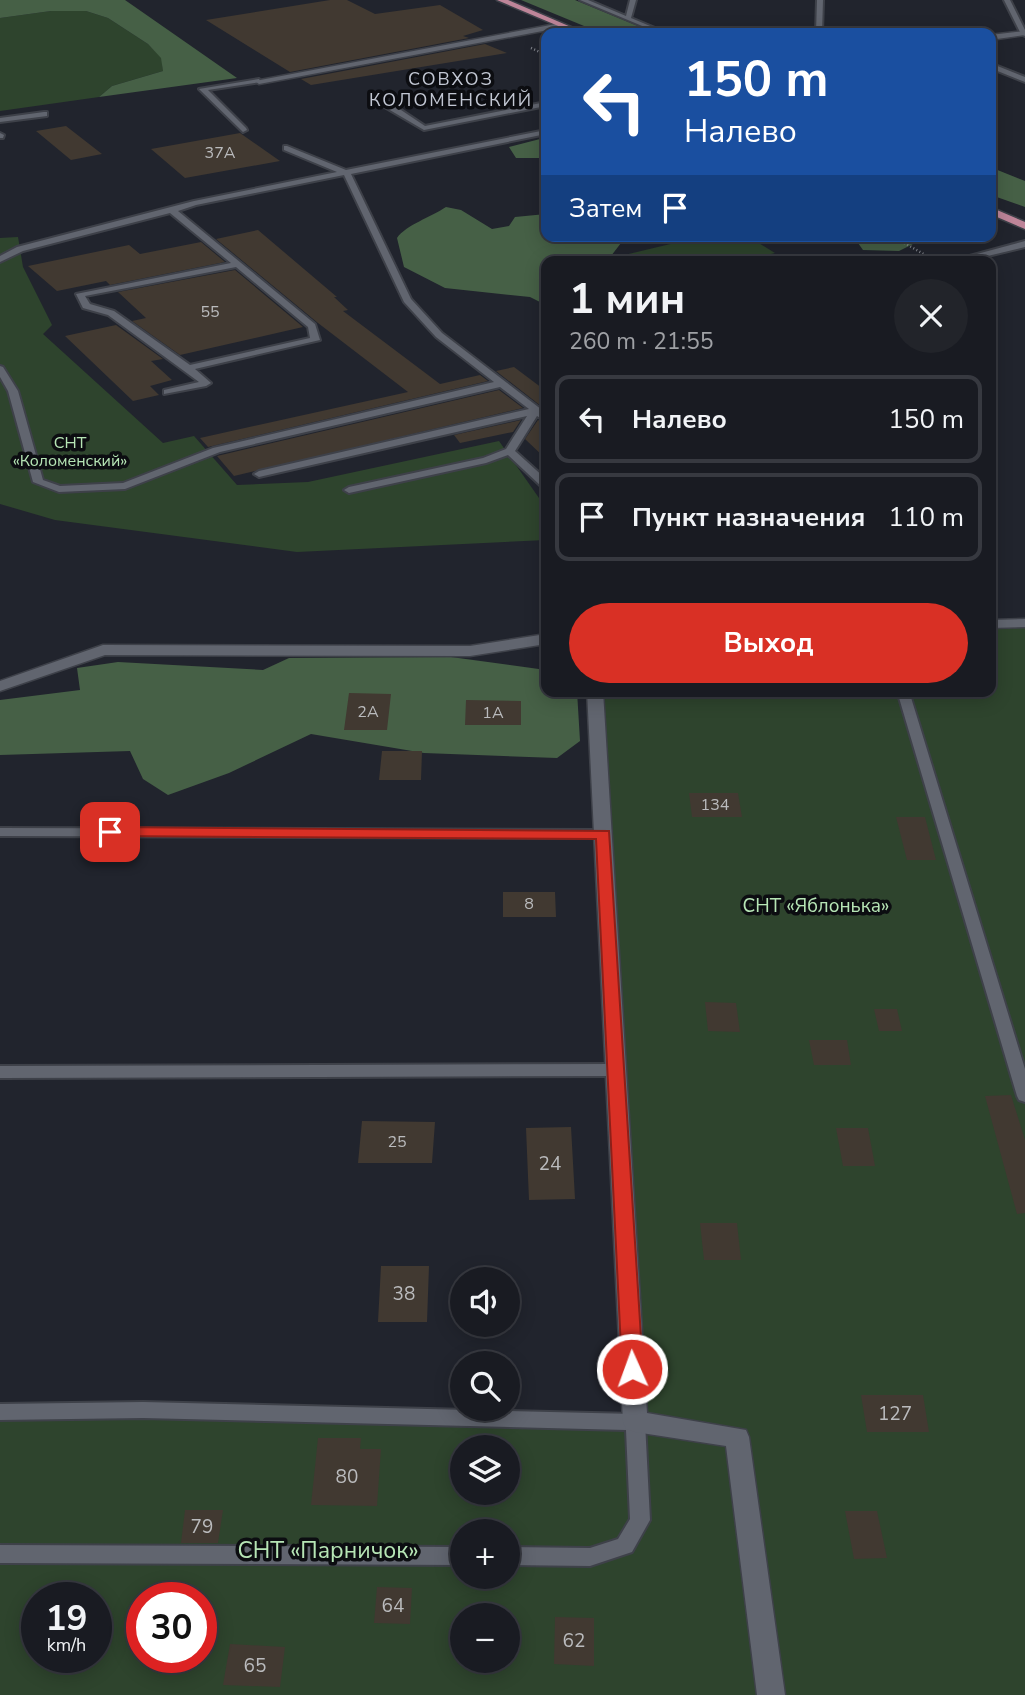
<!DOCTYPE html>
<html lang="ru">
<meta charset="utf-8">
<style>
:root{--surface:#191b22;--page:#22242a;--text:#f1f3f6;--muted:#9fa1a5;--line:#373940;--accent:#d93025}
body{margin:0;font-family:"Nunito Sans",sans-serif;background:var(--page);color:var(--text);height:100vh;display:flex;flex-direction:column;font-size:26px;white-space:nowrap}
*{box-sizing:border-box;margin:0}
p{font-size:23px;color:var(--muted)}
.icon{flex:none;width:38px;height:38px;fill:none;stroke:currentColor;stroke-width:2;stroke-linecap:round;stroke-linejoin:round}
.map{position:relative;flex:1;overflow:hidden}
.panel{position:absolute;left:541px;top:256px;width:455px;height:441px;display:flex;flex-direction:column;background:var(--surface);border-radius:14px;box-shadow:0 4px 18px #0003,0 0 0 2px var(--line)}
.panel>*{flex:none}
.guide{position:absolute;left:541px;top:28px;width:455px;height:214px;border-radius:14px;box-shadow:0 4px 18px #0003,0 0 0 2px var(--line);background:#1a4fa0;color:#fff;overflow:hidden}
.controls{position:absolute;left:450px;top:1267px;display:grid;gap:14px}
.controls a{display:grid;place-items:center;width:70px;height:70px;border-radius:50%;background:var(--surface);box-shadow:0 4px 18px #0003,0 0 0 2px var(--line);font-size:35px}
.speed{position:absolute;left:21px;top:1582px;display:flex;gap:14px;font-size:35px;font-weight:700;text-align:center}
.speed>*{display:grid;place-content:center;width:91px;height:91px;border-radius:50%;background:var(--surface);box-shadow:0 4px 18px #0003,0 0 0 2px var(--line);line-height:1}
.speed small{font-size:18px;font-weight:400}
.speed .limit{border:10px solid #d22;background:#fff;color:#111}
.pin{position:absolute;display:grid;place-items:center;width:60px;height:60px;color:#fff;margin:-30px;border-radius:14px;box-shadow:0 4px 10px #0006}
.me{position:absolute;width:77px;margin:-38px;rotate:358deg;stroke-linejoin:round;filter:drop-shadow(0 0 5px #0008)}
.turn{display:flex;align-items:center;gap:24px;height:147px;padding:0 28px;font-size:32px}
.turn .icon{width:91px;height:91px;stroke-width:2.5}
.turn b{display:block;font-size:49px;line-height:60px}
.then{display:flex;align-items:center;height:66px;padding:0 28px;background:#0003;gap:14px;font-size:26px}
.round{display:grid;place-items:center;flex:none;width:74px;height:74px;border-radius:37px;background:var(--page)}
.headline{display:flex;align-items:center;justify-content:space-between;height:119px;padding:0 28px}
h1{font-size:42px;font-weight:700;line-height:52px}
.action{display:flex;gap:14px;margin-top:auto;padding:14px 28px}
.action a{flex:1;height:80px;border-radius:42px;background:var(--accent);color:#fff;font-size:28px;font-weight:700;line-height:80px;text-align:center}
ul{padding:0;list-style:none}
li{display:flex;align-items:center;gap:21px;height:88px;margin:0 14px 10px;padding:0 14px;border:4px solid var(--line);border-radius:14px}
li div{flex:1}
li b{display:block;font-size:26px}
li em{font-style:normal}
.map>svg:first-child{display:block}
.green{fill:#2e442d;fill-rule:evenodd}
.forest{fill:#466046}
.building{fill:#413931}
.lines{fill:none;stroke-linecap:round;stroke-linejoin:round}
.lane-casing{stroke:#3e4149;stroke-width:4}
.street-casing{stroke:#3e4149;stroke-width:3}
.primary-casing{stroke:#3e4149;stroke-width:3}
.path{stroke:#858890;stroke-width:2.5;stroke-dasharray:1 2.5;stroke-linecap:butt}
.lane{fill:#61656f;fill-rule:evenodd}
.street{fill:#61656f;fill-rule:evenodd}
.primary{fill:#be8599;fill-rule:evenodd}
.route{fill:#d93025;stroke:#8d1f18;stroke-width:2}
.labels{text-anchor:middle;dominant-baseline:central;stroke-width:7;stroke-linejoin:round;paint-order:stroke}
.number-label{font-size:16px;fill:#babbbd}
.far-park-label{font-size:16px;fill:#b6e5b5;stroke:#0c0d11}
.far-neighbourhood-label{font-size:18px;letter-spacing:2px;fill:#c2c7d3;stroke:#0c0d11}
.park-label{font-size:19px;fill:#b6e5b5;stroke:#0c0d11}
.near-number-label{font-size:19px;fill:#babbbd}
.near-park-label{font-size:23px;fill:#b6e5b5;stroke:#0c0d11}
</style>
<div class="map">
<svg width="1025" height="1695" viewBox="0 0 1025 1695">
<rect width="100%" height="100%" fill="#21242d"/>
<path class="green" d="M51 11H86L108 18 148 44 162 58 163 71 112 86 99 97 0 111V18Z
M704 236H747L775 253 745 261H619L616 257Z
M18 237 23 267 52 325 43 334 163 443 194 436 237 485 308 482 499 441 546 508V540L297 552 55 520 0 504V238Z
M1025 623V1695H0V1412L634 1422 595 691H990L991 624ZM462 1447H508V1493H462ZM462 1531H508V1577H462ZM37 1598H96V1657H37ZM142 1598H201V1657H142ZM462 1615H508V1661H462Z"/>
<path class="forest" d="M0 0H125L237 78 99 97 112 86 163 71 161 58 148 44 108 18 86 11H51L0 18Z
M521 0H575L655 33H601Z
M540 139 546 141V158H516L509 147Z
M990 167 1025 181V207L991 195Z
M446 207 461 210 492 229 509 226 515 217 546 214V236H613L621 243 611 256 597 261H546V305L530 297 445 288 404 267 397 238C406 225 431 217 446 207Z
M853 236H910L919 241 899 251 863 250Z
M451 657 546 670V691H577L580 741 557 758 424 753 311 734 229 773 168 795 143 779 130 751 0 755V700L80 690 77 668 118 662 263 670 289 658Z"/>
<path class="building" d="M330 0H347L375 14 440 5 483 30 463 36 469 38 290 72 206 20Z
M485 44 507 53 311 85 301 79Z
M66 126 102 154 71 160 36 131Z
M240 133 280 161 185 178 151 149Z
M258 230 337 297H334L348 310 343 311 440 384 480 375 488 381 208 447 200 438 408 392 318 323 216 239Z
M201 242 225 262 110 285 106 281 57 291 28 266 129 245 140 254Z
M235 270 303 327 180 355 132 321 146 318 118 292Z
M116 325 163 359 151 361 172 380 150 386 159 395 133 401 65 336Z
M514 367 546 391V410L496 371Z
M499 390 523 408 234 476 217 456Z
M521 420 513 432 460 443 454 435Z
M538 420 546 424V459L525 439Z
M349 693 391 694 387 730H344Z
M466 700 521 701V725H465Z
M382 751H422L421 780H379Z
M689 793H738L742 817H692Z
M896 817H925L936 860H907Z
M503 892H555L556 917H503Z
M705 1002 736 1003 740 1032 708 1031Z
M874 1009H897L902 1031H879Z
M809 1040H847L851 1065H814Z
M1011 1095 1025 1140V1213L1017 1214 985 1096Z
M362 1121 435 1122 432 1163H358Z
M571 1127 575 1199 529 1200 526 1128Z
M836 1128H868L875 1166H843Z
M700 1223H737L741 1260H704Z
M381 1266H429L427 1322H378Z
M861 1395H923L929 1432H867Z
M318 1438H361L360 1449H381L377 1506 311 1505Z
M185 1510H223L218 1543H181Z
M845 1511H877L887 1558 854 1559Z
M377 1587 412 1588 410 1624 374 1623Z
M555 1617 594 1618V1666L554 1664Z
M230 1644 285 1647 280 1687 223 1685Z"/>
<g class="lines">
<g class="lane-casing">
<path id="lane" d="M580 0H588L626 16 630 0H636L631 18 667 33H659Z
M817 0H823L822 33H816Z
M1004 0H1010L1025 30V36L1021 34Z
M990 63 1025 77V82L990 68Z
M259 79 261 82 208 90 246 128 247 130 243 132 199 89Z
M383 102H389L425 126 546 102V106L424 130 383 106Z
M44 112H47V116L0 122V118Z
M546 130V134L351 174 411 299 442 333 546 413V421L537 416 515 451 546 479V488L542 487 508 455 486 463 349 493 344 490 349 487 483 458 506 449 527 416 259 477 254 474 259 471 529 409 500 387 220 452 125 489 59 492 33 482 8 391 0 377V366L3 367 18 391 43 480 60 486 123 483 213 448 494 382 436 337 404 302 344 175 196 205 178 211 315 324 320 340 195 369 211 383 206 386 164 394V390L199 382 108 315 83 308 76 294 231 263 170 213 23 251 0 262V256L17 247 194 201 337 172 284 150V146H287L346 170ZM236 267 308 327 310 338 190 365 114 311 90 304 85 296Z
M0 133 4 135 3 138H0Z
M1025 241V247L967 261H951Z
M897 691H909L1025 1069V1102L1019 1100 1017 1096Z
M0 828 603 830 610 834 603 838 0 836Z
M617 1064 623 1066 625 1070 623 1074 617 1076 0 1078V1066Z
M143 1402 635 1414 642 1416 645 1422 650 1520 632 1552 590 1566 508 1565V1547L590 1548 618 1539 630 1519 626 1430 143 1418 0 1420V1404Z
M0 1545 462 1547V1565L0 1563Z"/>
</g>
<g class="street-casing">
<path id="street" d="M561 23 564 27 259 84 255 81Z
M1025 31V35L990 40V35Z
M1025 619V627L990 628V620Z
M546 634V644L470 656 105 655 0 691V681L103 645 470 646Z
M587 691H603L647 1413 746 1430 749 1437 785 1695H757L726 1446 635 1432 626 1429 623 1422Z"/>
</g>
<g class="primary-casing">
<path id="primary" d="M497 0H508L585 33H575Z
M990 207 1025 222V229L990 214Z"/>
</g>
<path class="path" d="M531 48 546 55
M892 236 936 261"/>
<use href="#lane" class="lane"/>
<use href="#street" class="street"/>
<use href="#primary" class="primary"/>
</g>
<path class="route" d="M110 827 609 831 643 1369 640 1375 632 1378 625 1375 622 1369 596 839 104 836 102 832 104 829Z"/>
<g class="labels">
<g class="number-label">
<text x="220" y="153">37А</text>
<text x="210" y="312">55</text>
<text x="368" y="712">2А</text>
<text x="493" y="713">1А</text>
<text x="715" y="805">134</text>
<text x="529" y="904">8</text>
<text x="397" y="1142">25</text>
</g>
<g class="far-park-label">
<text x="70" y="443">СНТ<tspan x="70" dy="18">«Коломенский»</tspan></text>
</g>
<g class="far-neighbourhood-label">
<text x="451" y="79">СОВХОЗ<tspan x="451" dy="21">КОЛОМЕНСКИЙ</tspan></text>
</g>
<g class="park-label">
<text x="816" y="906">СНТ «Яблонька»</text>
</g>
<g class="near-number-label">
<text x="550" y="1164">24</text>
<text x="404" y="1294">38</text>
<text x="895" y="1414">127</text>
<text x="347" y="1477">80</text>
<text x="202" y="1527">79</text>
<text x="393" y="1606">64</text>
<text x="574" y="1641">62</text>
<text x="255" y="1666">65</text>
</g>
<g class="near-park-label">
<text x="328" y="1550">СНТ «Парничок»</text>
</g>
</g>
</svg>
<div class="controls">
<a><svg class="icon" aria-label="sound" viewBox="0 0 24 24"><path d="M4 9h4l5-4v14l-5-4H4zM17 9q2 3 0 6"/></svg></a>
<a><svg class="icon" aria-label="search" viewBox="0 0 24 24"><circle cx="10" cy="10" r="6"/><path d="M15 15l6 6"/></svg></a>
<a><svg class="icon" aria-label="layers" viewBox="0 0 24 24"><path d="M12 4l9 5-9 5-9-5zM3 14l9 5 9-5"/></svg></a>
<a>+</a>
<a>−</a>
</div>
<div class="speed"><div>19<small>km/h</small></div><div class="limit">30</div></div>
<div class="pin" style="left:110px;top:832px;background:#d93025"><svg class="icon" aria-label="arrive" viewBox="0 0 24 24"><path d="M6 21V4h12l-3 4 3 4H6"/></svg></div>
<svg class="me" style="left:632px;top:1369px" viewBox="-20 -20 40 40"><circle r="17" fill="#d93025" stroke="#fff" stroke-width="3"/><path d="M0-11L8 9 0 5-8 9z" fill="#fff"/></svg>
<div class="guide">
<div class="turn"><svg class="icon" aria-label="left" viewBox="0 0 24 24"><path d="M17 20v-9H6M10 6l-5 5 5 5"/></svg><div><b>150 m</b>Налево</div></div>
<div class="then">Затем<svg class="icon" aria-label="arrive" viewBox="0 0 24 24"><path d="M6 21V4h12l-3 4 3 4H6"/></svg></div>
</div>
<section class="panel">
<div class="headline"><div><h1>1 мин</h1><p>260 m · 21:55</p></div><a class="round"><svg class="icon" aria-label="close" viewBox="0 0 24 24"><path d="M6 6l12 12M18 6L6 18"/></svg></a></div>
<ul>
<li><svg class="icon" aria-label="left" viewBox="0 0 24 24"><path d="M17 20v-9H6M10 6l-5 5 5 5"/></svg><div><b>Налево</b></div><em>150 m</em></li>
<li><svg class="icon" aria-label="arrive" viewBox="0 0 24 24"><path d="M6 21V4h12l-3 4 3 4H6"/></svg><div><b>Пункт назначения</b></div><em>110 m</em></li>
</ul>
<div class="action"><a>Выход</a></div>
</section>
</div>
